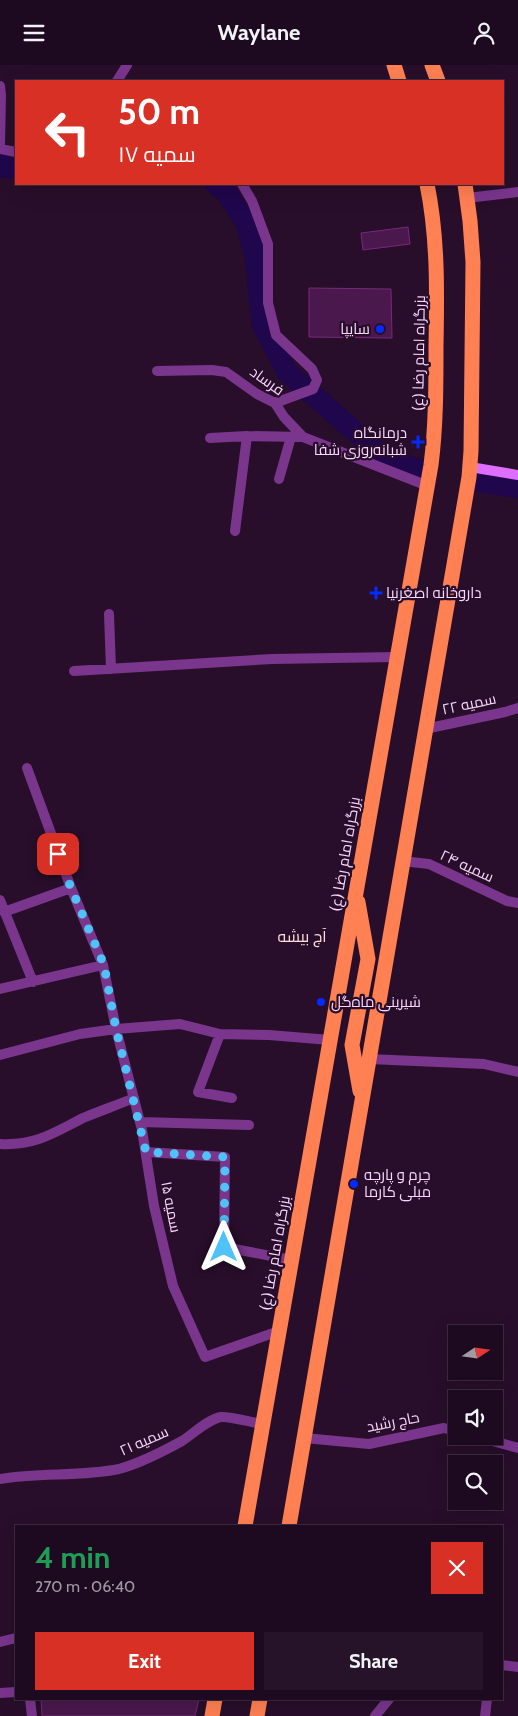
<!DOCTYPE html>
<meta charset="utf-8">
<style>
:root{--surface:#1e0a20;--page:#261329;--text:#f1f3f6;--muted:#a19aa5;--line:#3c2b3e;--accent:#d93025}
body{margin:0;font-family:Cabin,Cairo,sans-serif;background:var(--page);color:var(--text);height:100vh;display:flex;flex-direction:column;font-size:19px;white-space:nowrap}
*{box-sizing:border-box;margin:0}
p{font-size:16px;color:var(--muted)}
.icon{flex:none;width:28px;height:28px;fill:none;stroke:currentColor;stroke-width:2;stroke-linecap:round;stroke-linejoin:round}
.map{position:relative;flex:1;overflow:hidden}
.sheet{position:absolute;left:15px;top:1460px;width:488px;height:175px;display:flex;flex-direction:column;background:var(--surface);border-radius:0px;box-shadow:0 5px 20px #0002,0 0 0 1px var(--line)}
.sheet>*{flex:none}
.banner{position:absolute;left:15px;top:15px;width:489px;height:105px;border-radius:0px;box-shadow:0 5px 20px #0002,0 0 0 1px var(--line);background:#d93025;color:#fff;overflow:hidden}
.needle{width:32px;rotate:77deg}
.fabs{position:absolute;left:448px;top:1260px;display:grid;gap:10px}
.fabs a{display:grid;place-items:center;width:55px;height:55px;border-radius:0px;background:var(--surface);box-shadow:0 5px 20px #0002,0 0 0 1px var(--line);font-size:25px}
.pin{position:absolute;display:grid;place-items:center;width:42px;height:42px;color:#fff;margin:-21px;border-radius:10px;box-shadow:0 2px 8px #0006}
.me{position:absolute;width:55px;margin:-28px;rotate:0deg;stroke-linejoin:round;filter:drop-shadow(0 0 4px #0008)}
.turn{display:flex;align-items:center;gap:18px;height:105px;padding:0 20px;font-size:22px}
.turn .icon{width:65px;height:65px;stroke-width:2.5}
.turn b{display:block;font-size:35px;line-height:42px}
.round{display:grid;place-items:center;flex:none;width:52px;height:52px;border-radius:0px;background:var(--page)}
.summary{display:flex;align-items:center;justify-content:space-between;height:85px;padding:0 20px}
h1{font-size:30px;font-weight:700;line-height:38px;color:#1e9e55}
.button{display:flex;gap:10px;margin-top:auto;padding:10px 20px}
.button a{flex:1;height:58px;border-radius:0px;background:var(--accent);color:#fff;font-size:20px;font-weight:700;line-height:58px;text-align:center}
.button a+a{background:var(--page);color:var(--text)}
header{display:flex;justify-content:space-between;align-items:center;height:65px;padding:0 20px;background:var(--surface);font-size:22px;font-weight:700}
.map>svg:first-child{display:block}
.lines{fill:none;stroke-linecap:round;stroke-linejoin:round}
.river{stroke:#20064c;stroke-width:21}
.building{fill:#4a184d;stroke:#76297b}
.street{stroke:#7a358d;stroke-width:10}
.secondary{stroke:#dd6eff;stroke-width:10}
.highway{stroke:#ff8052;stroke-width:15}
.route{stroke:#4fc3f7;stroke-width:9;stroke-dasharray:0 16.2}
.poi-dot{fill:#032bff;stroke:#280e2a;stroke-width:2}
.labels{text-anchor:middle;dominant-baseline:central;stroke-width:4.5;stroke-linejoin:round;paint-order:stroke}
.poi-label{font-size:15px;fill:#f9d7ff;stroke:#280e2a;text-anchor:start}
.street-label{font-size:15px;fill:#f9d7ff;stroke:#280e2a}
.neighbourhood-label{font-size:16px;fill:#ffddd9;stroke:#280e2a}
</style>
<header><svg class="icon" aria-label="menu" viewBox="0 0 24 24"><path d="M4 6h16M4 12h16M4 18h16"/></svg>Waylane<svg class="icon" aria-label="person" viewBox="0 0 24 24"><circle cx="12" cy="8" r="4"/><path d="M4 21q1-7 8-7t8 7"/></svg></header>
<div class="map">
<svg width="518" height="1651" viewBox="0 0 518 1651">
<rect width="100%" height="100%" fill="#280e2a"/>
<g class="lines">
<path class="river" d="M0 98 4 102 16 104
M216 119 228 130 246 158 255 192 262 259 287 307 384 392 425 407
M476 416 518 423"/>
</g>
<path class="building" d="M408 162 410 179 363 185 361 168Z
M309 223 391 224 392 273 309 272Z
M41 1634H199L195 1651H42Z"/>
<g class="lines">
<path class="street" d="M117 16 127 0
M0 21 1 30 0 81
M0 84 16 87
M242 119 252 136 268 179V238L276 270 312 304 317 315 313 324 275 338
M467 133 518 127
M157 306 212 305 226 307 257 329 275 338 284 352 303 372 428 421
M210 373 247 371 303 372
M279 414 291 372
M235 466 247 371
M109 549 111 604
M74 606 272 594 397 592
M425 664 505 647 518 643
M27 703 71 823 103 900 116 964 142 1065 154 1141 173 1221 205 1292 279 1266
M402 796 429 799 507 836 518 838
M0 835 33 917
M4 847 71 823
M0 924 103 900
M220 969 198 1027 232 1033
M0 990 80 969 116 964 180 959 220 969 269 970 330 975
M369 994 484 999 518 1007
M140 1057 249 1060
M0 1079C35 1081 54 1068 83 1053 100 1046 117 1040 134 1033
M146 1087 225 1092 224 1182 292 1195
M475 1371 518 1383
M304 1373 369 1379 444 1363 456 1366
M0 1414C39 1407 80 1412 119 1404 141 1398 162 1387 182 1376 193 1369 208 1354 221 1352 230 1351 253 1358 263 1359
M0 1577 16 1573
M501 1600 518 1602
M0 1628 16 1627
M30 1634 32 1651
M375 1651 389 1634
M485 1651 487 1634"/>
<path class="secondary" d="M470 402 518 410"/>
<path class="highway" d="M394 0 399 16
M432 0 438 16
M358 837 368 894 352 980 360 1026
M245 1461 431 400C436 361 436 321 436 282 437 227 438 173 427 119
M289 1461 469 412 471 386 473 197 470 156 465 119
M212 1651 215 1634
M257 1651 260 1634"/>
</g>
<g class="lines">
<path class="route" d="M58 789 71 823 104 900 116 964 146 1087 225 1092 224 1182"/>
</g>
<g class="poi-dot">
<circle cx="380" cy="264" r="5"/>
<path d="M415.5 369.5h5v5h5v5h-5v5h-5v-5h-5v-5h5z"/>
<path d="M373.5 520.5h5v5h5v5h-5v5h-5v-5h-5v-5h5z"/>
<circle cx="321" cy="937" r="5"/>
<circle cx="354" cy="1119" r="5"/>
</g>
<g class="labels">
<g class="poi-label">
<text x="370" y="264" text-anchor="end">سایپا</text>
<text x="407" y="368" text-anchor="end">درمانگاه<tspan x="407" dy="17">شبانه‌روزی شفا</tspan></text>
<text x="386" y="528">داروخانه اصغرنیا</text>
<text x="331" y="937">شیرینی ماه‌گل</text>
<text x="364" y="1110">چرم و پارچه<tspan x="364" dy="17">مبلی کارما</tspan></text>
</g>
<g class="street-label">
<text transform="translate(419 288) rotate(-89)">بزرگراه امام رضا (ع)</text>
<text transform="translate(267 316) rotate(36)">فرساد</text>
<text transform="translate(469 639) rotate(-12)">سمیه ۲۲</text>
<text transform="translate(345 789) rotate(-80)">بزرگراه امام رضا (ع)</text>
<text transform="translate(467 801) rotate(25)">سمیه ۲۴</text>
<text transform="translate(171 1142) rotate(79)">سمیه ۱۵</text>
<text transform="translate(275 1188) rotate(-80)">بزرگراه امام رضا (ع)</text>
<text transform="translate(393 1357) rotate(-11)">حاج رشید</text>
<text transform="translate(144 1376) rotate(-24)">سمیه ۲۱</text>
</g>
<g class="neighbourhood-label">
<text x="302" y="871">آج بیشه</text>
</g>
</g>
</svg>
<div class="fabs">
<a><svg class="needle" viewBox="-14 -14 28 28"><path d="M0-13l5 13h-10z" fill="#e53935"/><path d="M0 13l5-13h-10z" fill="#a19aa5"/></svg></a>
<a><svg class="icon" aria-label="sound" viewBox="0 0 24 24"><path d="M4 9h4l5-4v14l-5-4H4zM17 9q2 3 0 6"/></svg></a>
<a><svg class="icon" aria-label="search" viewBox="0 0 24 24"><circle cx="10" cy="10" r="6"/><path d="M15 15l6 6"/></svg></a>
</div>
<div class="pin" style="left:58px;top:789px;background:#d93025"><svg class="icon" aria-label="arrive" viewBox="0 0 24 24"><path d="M6 21V4h12l-3 4 3 4H6"/></svg></div>
<svg class="me" style="left:224px;top:1182px" viewBox="-20 -20 40 40"><path d="M0-17L14 15 0 8-14 15z" fill="#4fc3f7" stroke="#fff" stroke-width="4"/></svg>
<div class="banner">
<div class="turn"><svg class="icon" aria-label="left" viewBox="0 0 24 24"><path d="M17 20v-9H6M10 6l-5 5 5 5"/></svg><div><b>50 m</b>سمیه ۱۷</div></div>
</div>
<section class="sheet">
<div class="summary"><div><h1>4 min</h1><p>270 m · 06:40</p></div><a class="round" style="background:#d93025;color:#fff"><svg class="icon" aria-label="close" viewBox="0 0 24 24"><path d="M6 6l12 12M18 6L6 18"/></svg></a></div>
<div class="button"><a>Exit</a><a>Share</a></div>
</section>
</div>
